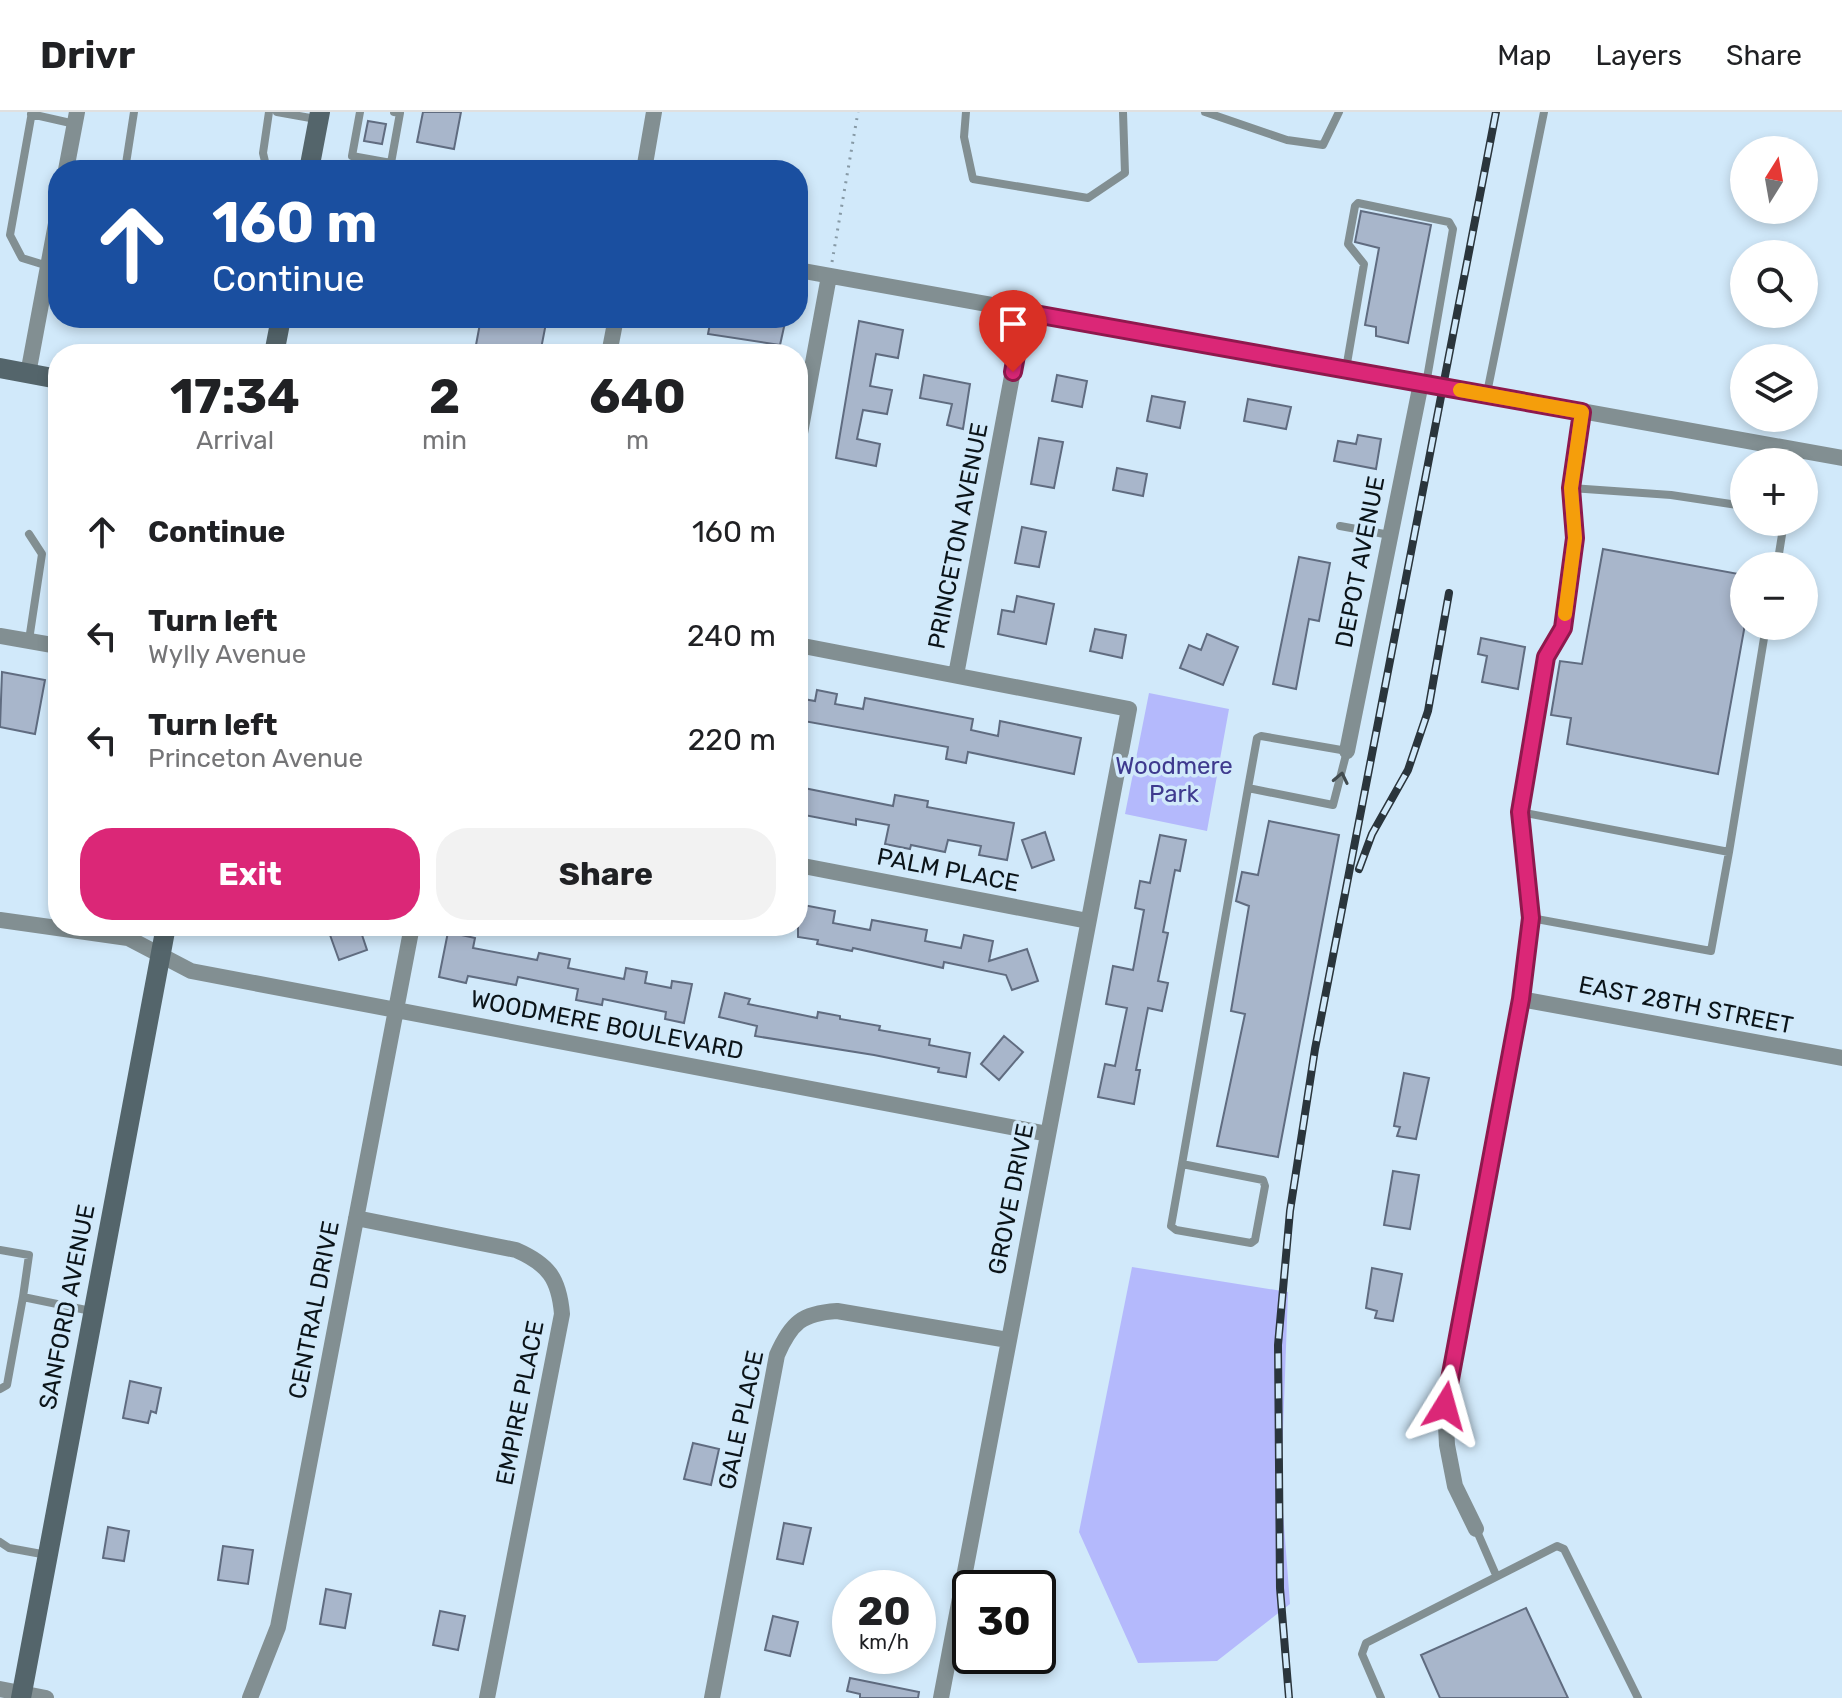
<!DOCTYPE html>
<meta charset="utf-8">
<style>
:root{--surface:#fff;--page:#f2f2f2;--text:#202124;--muted:#757577;--line:#e0e0e0;--accent:#db2777}
body{margin:0;font-family:Rubik,sans-serif;background:var(--page);color:var(--text);height:100vh;display:flex;flex-direction:column;font-size:30px;white-space:nowrap}
*{box-sizing:border-box;margin:0}
p{font-size:26px;color:var(--muted)}
.icon{flex:none;width:44px;height:44px;fill:none;stroke:currentColor;stroke-width:2;stroke-linecap:round;stroke-linejoin:round}
.map{position:relative;flex:1;overflow:hidden}
.side{position:absolute;left:48px;top:232px;width:760px;height:592px;display:flex;flex-direction:column;background:var(--surface);border-radius:32px;box-shadow:0 4px 12px #0003}
.side>*{flex:none}
.guide{position:absolute;left:48px;top:48px;width:760px;height:168px;border-radius:32px;box-shadow:0 4px 12px #0003;background:#1a4fa0;color:#fff;overflow:hidden}
.needle{width:52px;rotate:11deg}
.tools{position:absolute;left:1730px;top:24px;display:grid;gap:16px}
.tools a{display:grid;place-items:center;width:88px;height:88px;border-radius:50%;background:var(--surface);box-shadow:0 4px 12px #0003;font-size:40px}
.speed{position:absolute;left:832px;top:1458px;display:flex;gap:16px;font-size:40px;font-weight:700;text-align:center}
.speed>*{display:grid;place-content:center;width:104px;height:104px;border-radius:50%;background:var(--surface);box-shadow:0 4px 12px #0003;line-height:1}
.speed small{font-size:20px;font-weight:400}
.speed .limit{border:4px solid #111;border-radius:12px;background:#fff;color:#111}
.pin{position:absolute;display:grid;place-items:center;width:68px;height:68px;color:#fff;margin:-82px -34px;border-radius:50% 50% 50% 0;rotate:-45deg;box-shadow:0 0 8px #0007}
.pin .icon{rotate:45deg}
.me{position:absolute;width:88px;margin:-44px;rotate:8deg;stroke-linejoin:round;filter:drop-shadow(0 0 6px #0008)}
.turn{display:flex;align-items:center;gap:28px;height:168px;padding:0 32px;font-size:36px}
.turn .icon{width:104px;height:104px;stroke-width:2.5}
.turn b{display:block;font-size:56px;line-height:68px}
.eta{display:flex;justify-content:space-evenly;align-items:center;height:136px;text-align:center}
.eta b{font-size:48px;font-weight:700;line-height:56px}
.primary-button{display:flex;gap:16px;margin-top:auto;padding:16px 32px}
.primary-button a{flex:1;height:92px;border-radius:32px;background:var(--accent);color:#fff;font-size:32px;font-weight:700;line-height:92px;text-align:center}
.primary-button a+a{background:var(--page);color:var(--text)}
ul{padding:0;list-style:none}
li{display:flex;align-items:center;gap:24px;height:104px;padding:0 32px}
li div{flex:1}
li b{display:block;font-size:30px}
li em{font-style:normal}
header{display:flex;align-items:center;gap:48px;box-sizing:border-box;height:112px;padding:0 40px;background:var(--surface);border-bottom:2px solid var(--line)}
header strong{font-size:38px}
nav{display:flex;gap:44px;margin-inline-start:auto;font-size:28px}
.map>svg:first-child{display:block}
.green{fill:#b4b9fc}
.building{fill:#a8b6cb;stroke:#606c80;stroke-width:2}
.lines{fill:none;stroke-linecap:round;stroke-linejoin:round}
.path{stroke:#879aa6;stroke-width:3;stroke-dasharray:2 6;stroke-linecap:butt}
.service{stroke:#828f92;stroke-width:8}
.minor{stroke:#828f92;stroke-width:16}
.secondary{stroke:#54656b;stroke-width:20}
.rail-casing{stroke:#2a353c;stroke-width:8}
.rail{stroke:#d1e9fa;stroke-width:5;stroke-dasharray:15;stroke-linecap:butt}
.oneway{stroke:#414b4f}
.route-casing{stroke:#8e194d;stroke-width:20}
.route{stroke:#db2777;stroke-width:14}
.slow{stroke:#f59e0b;stroke-width:14}
.labels{text-anchor:middle;dominant-baseline:central;stroke-width:7;stroke-linejoin:round;paint-order:stroke}
.street-label{font-size:24px;fill:#0b1419;stroke:#d1e9fa}
.park-label{font-size:24px;fill:#3e3a8e;stroke:#d1e9fa}
</style>
<header>
<strong>Drivr</strong>
<nav><a>Map</a><a>Layers</a><a>Share</a></nav>
</header>
<div class="map">
<svg width="1842" height="1586" viewBox="0 0 1842 1586">
<rect width="100%" height="100%" fill="#d1e9fa"/>
<path class="green" d="M1149 581 1229 597 1207 719 1125 702Z
M1132 1155 1288 1180 1281 1374 1290 1492 1217 1549 1138 1551 1079 1420Z"/>
<path class="building" d="M423 0H461L454 37 417 30Z
M368 9 386 12 382 32 364 29Z
M1361 99 1431 113 1408 231 1376 224V215L1365 213 1379 136 1355 130Z
M481 206H547L540 242H521L476 233Z
M711 206H786L780 233 708 222Z
M859 209 903 218 898 246 876 242 870 274 892 278 887 302 863 298 857 327 880 332 876 354 836 346Z
M924 263 970 272 963 317 947 313 952 292 920 286Z
M1057 263 1087 269 1082 295 1052 289Z
M1152 284 1185 290 1180 316 1147 309Z
M1248 287 1291 295 1286 317 1244 309Z
M1358 323 1381 327 1376 357 1334 349 1338 329 1356 332Z
M1039 326 1063 330 1054 376 1031 372Z
M1117 356 1147 362 1143 384 1113 378Z
M1022 415 1046 420 1039 455 1015 451Z
M1603 437 1744 463V518L1718 662 1567 632 1571 606 1551 603 1560 549 1582 552Z
M1299 445 1330 451 1319 509 1309 507 1296 577 1273 572Z
M1017 484 1054 492 1046 532 998 522 1002 498 1014 500Z
M1095 517 1126 523 1122 546 1090 539Z
M1207 522 1238 535 1223 573 1180 556 1189 533 1201 538Z
M1481 526 1525 535 1518 577 1482 570 1487 544 1478 542Z
M2 560 45 568 35 622 0 615Z
M817 578 837 582 835 592 863 597 865 586 973 607 971 618 998 624 1000 609 1081 626 1074 662 968 640 966 651 946 647 948 635 798 608V586L815 589Z
M804 676 893 694 895 683 928 689 927 695 1014 711 1007 748 979 743 981 734 948 728 945 740 911 733 910 737 885 732 889 713 856 707V713L799 702Z
M1269 709 1339 723 1278 1045 1217 1034 1245 902 1231 899 1249 794 1236 789 1242 760 1258 763Z
M1045 720 1054 748 1032 756 1022 728Z
M1160 723 1186 728 1180 759 1175 758 1163 820 1168 821 1158 869 1168 871 1162 899 1148 896 1136 958H1140L1134 992 1098 985 1105 952 1115 954 1127 896 1106 892 1113 854 1133 858 1144 798 1135 796 1140 769 1150 771Z
M798 792 835 799 833 811 870 818 872 808 927 818 925 829 961 836 964 823 993 829 989 849 1027 837 1038 869 1012 878 1006 863 944 850 943 856 853 836 852 839 817 832 818 828 798 825Z
M359 814 367 838 339 848 330 823Z
M448 820 475 826 473 836 537 848 539 841 570 847 568 856 624 867 626 856 647 860 645 871 671 876 672 869 692 872 684 911 665 907 666 900 603 887 602 893 576 888 578 877 518 865 516 873 468 864 466 871 439 865Z
M725 881 750 887 748 892 817 906 818 900 840 904V907L880 914 879 918 930 927 929 933 970 941 966 965 938 960 939 956 874 943 755 924 757 914 719 905Z
M1004 924 1023 940 999 968 981 952Z
M1404 961 1429 966 1416 1027 1397 1024 1400 1015 1394 1014Z
M1393 1059 1419 1063 1410 1117 1384 1113Z
M1372 1156 1402 1162 1393 1209 1375 1206 1377 1199 1366 1196Z
M130 1269 161 1276 156 1301 151 1299 148 1311 123 1306Z
M693 1331 719 1337 711 1373 684 1367Z
M784 1411 811 1416 803 1452 777 1447Z
M108 1415 129 1419 124 1449 103 1446Z
M223 1434 253 1438 248 1472 218 1468Z
M326 1477 351 1482 345 1516 320 1512Z
M1526 1496 1568 1586H1440L1421 1543Z
M440 1499 465 1504 458 1538 433 1533Z
M773 1504 798 1510 790 1544 765 1538Z
M850 1566 919 1580 918 1586H860V1582L847 1579Z"/>
<g class="lines">
<path class="path" d="M832 150 858 0"/>
<path class="service" d="M32 0 10 123 22 146 48 154
M277 0 316 7
M360 0 352 44 391 51 400 1 394 0
M966 0 964 25 973 67 1088 86 1125 61 1123 0
M1205 0 1287 28 1323 33 1339 0
M31 2 75 12
M125 58 134 0
M267 58 263 41 269 0
M1346 257 1364 152 1348 132 1355 94 1358 91 1449 110 1453 117 1426 272
M1487 281 1544 0
M1582 300 1571 376 1575 426 1563 516 1546 545 1520 700 1729 740 1766 514
M1571 376 1671 383 1744 394
M1340 414 1390 423
M1777 454 1784 410
M29 528 42 442 29 422
M58 617V615
M1520 700 1531 806 1521 887
M1531 806 1711 839 1729 740
M1182 1052 1263 1068 1265 1074 1255 1128 1251 1131 1176 1118 1171 1114 1182 1052 1248 676 1257 626 1261 624 1347 639 1333 693 1248 676
M0 1138 29 1143 23 1185 91 1199
M0 1277 7 1273 23 1185
M1476 1417 1496 1463
M0 1430 9 1436 47 1443
M1381 1586 1362 1542 1366 1531 1557 1434 1564 1437 1638 1586"/>
<path class="minor" d="M66 58 77 0
M644 58 654 0
M798 158 1842 346
M609 242 616 206
M28 262 58 101
M798 332 829 164
M0 524 58 534
M798 533 1129 597 941 1586
M956 563 1024 200
M1347 639 1421 271
M798 753 1088 809
M0 808 128 826 191 859 1048 1022
M356 1106 516 1138C548 1152 559 1166 562 1202L487 1586
M1476 1417 1455 1374 1447 1333 1445 1294 1521 887 1842 946
M0 1577 46 1586
M250 1586 278 1515 412 814
M712 1586 777 1243C791 1211 802 1201 837 1199L1008 1228"/>
<path class="secondary" d="M309 58 320 0
M274 242 281 206
M0 256 58 267
M21 1586 166 814"/>
<g class="rail-casing">
<path id="rail" d="M1359 757 1372 722 1408 658 1428 599 1449 481
M1289 1586 1280 1476 1278 1233 1290 1099 1315 937 1496 0"/>
</g>
<use href="#rail" class="rail"/>
</g>
<defs><path id="oneway-chevron" d="M-2-3.5L2.5 0L-2 3.5" fill="none" stroke-width="1.6" stroke-linecap="round" stroke-linejoin="round" transform="scale(2)"/></defs>
<use class="oneway" href="#oneway-chevron" transform="translate(1341 666) rotate(-78)"/>
<g class="lines">
<g class="route-casing">
<path id="route" d="M1013 260 1024 200 1582 300 1571 376 1575 426 1563 516 1546 545 1520 700 1531 806 1521 887 1445 1294"/>
</g>
<use href="#route" class="route"/>
<path class="slow" d="M1460 278 1582 300 1571 376 1575 426 1565 502"/>
</g>
<g class="labels">
<g class="street-label">
<text transform="translate(958 424) rotate(-79)">PRINCETON AVENUE</text>
<text transform="translate(1360 450) rotate(-79)">DEPOT AVENUE</text>
<text transform="translate(948 758) rotate(11)">PALM PLACE</text>
<text transform="translate(1686 893) rotate(11)">EAST 28TH STREET</text>
<text transform="translate(607 913) rotate(11)">WOODMERE BOULEVARD</text>
<text transform="translate(1011 1087) rotate(-79)">GROVE DRIVE</text>
<text transform="translate(67 1195) rotate(-79)">SANFORD AVENUE</text>
<text transform="translate(314 1198) rotate(-79)">CENTRAL DRIVE</text>
<text transform="translate(520 1291) rotate(-79)">EMPIRE PLACE</text>
<text transform="translate(741 1308) rotate(-78)">GALE PLACE</text>
</g>
<g class="park-label">
<text x="1174" y="654">Woodmere<tspan x="1174" dy="28">Park</tspan></text>
</g>
</g>
</svg>
<div class="tools">
<a><svg class="needle" viewBox="-14 -14 28 28"><path d="M0-13l5 13h-10z" fill="#e53935"/><path d="M0 13l5-13h-10z" fill="#757577"/></svg></a>
<a><svg class="icon" aria-label="search" viewBox="0 0 24 24"><circle cx="10" cy="10" r="6"/><path d="M15 15l6 6"/></svg></a>
<a><svg class="icon" aria-label="layers" viewBox="0 0 24 24"><path d="M12 4l9 5-9 5-9-5zM3 14l9 5 9-5"/></svg></a>
<a>+</a>
<a>−</a>
</div>
<div class="speed"><div>20<small>km/h</small></div><div class="limit">30</div></div>
<div class="pin" style="left:1013px;top:260px;background:#d93025"><svg class="icon" aria-label="arrive" viewBox="0 0 24 24"><path d="M6 21V4h12l-3 4 3 4H6"/></svg></div>
<svg class="me" style="left:1445px;top:1294px" viewBox="-20 -20 40 40"><path d="M0-17L14 15 0 8-14 15z" fill="#db2777" stroke="#fff" stroke-width="4"/></svg>
<div class="guide">
<div class="turn"><svg class="icon" aria-label="ahead" viewBox="0 0 24 24"><path d="M12 20V5M6 11l6-6 6 6"/></svg><div><b>160 m</b>Continue</div></div>
</div>
<section class="side">
<div class="eta">
<div><b>17:34</b><p>Arrival</p></div>
<div><b>2</b><p>min</p></div>
<div><b>640</b><p>m</p></div>
</div>
<ul>
<li><svg class="icon" aria-label="ahead" viewBox="0 0 24 24"><path d="M12 20V5M6 11l6-6 6 6"/></svg><div><b>Continue</b></div><em>160 m</em></li>
<li><svg class="icon" aria-label="left" viewBox="0 0 24 24"><path d="M17 20v-9H6M10 6l-5 5 5 5"/></svg><div><b>Turn left</b><p>Wylly Avenue</p></div><em>240 m</em></li>
<li><svg class="icon" aria-label="left" viewBox="0 0 24 24"><path d="M17 20v-9H6M10 6l-5 5 5 5"/></svg><div><b>Turn left</b><p>Princeton Avenue</p></div><em>220 m</em></li>
</ul>
<div class="primary-button"><a>Exit</a><a>Share</a></div>
</section>
</div>
